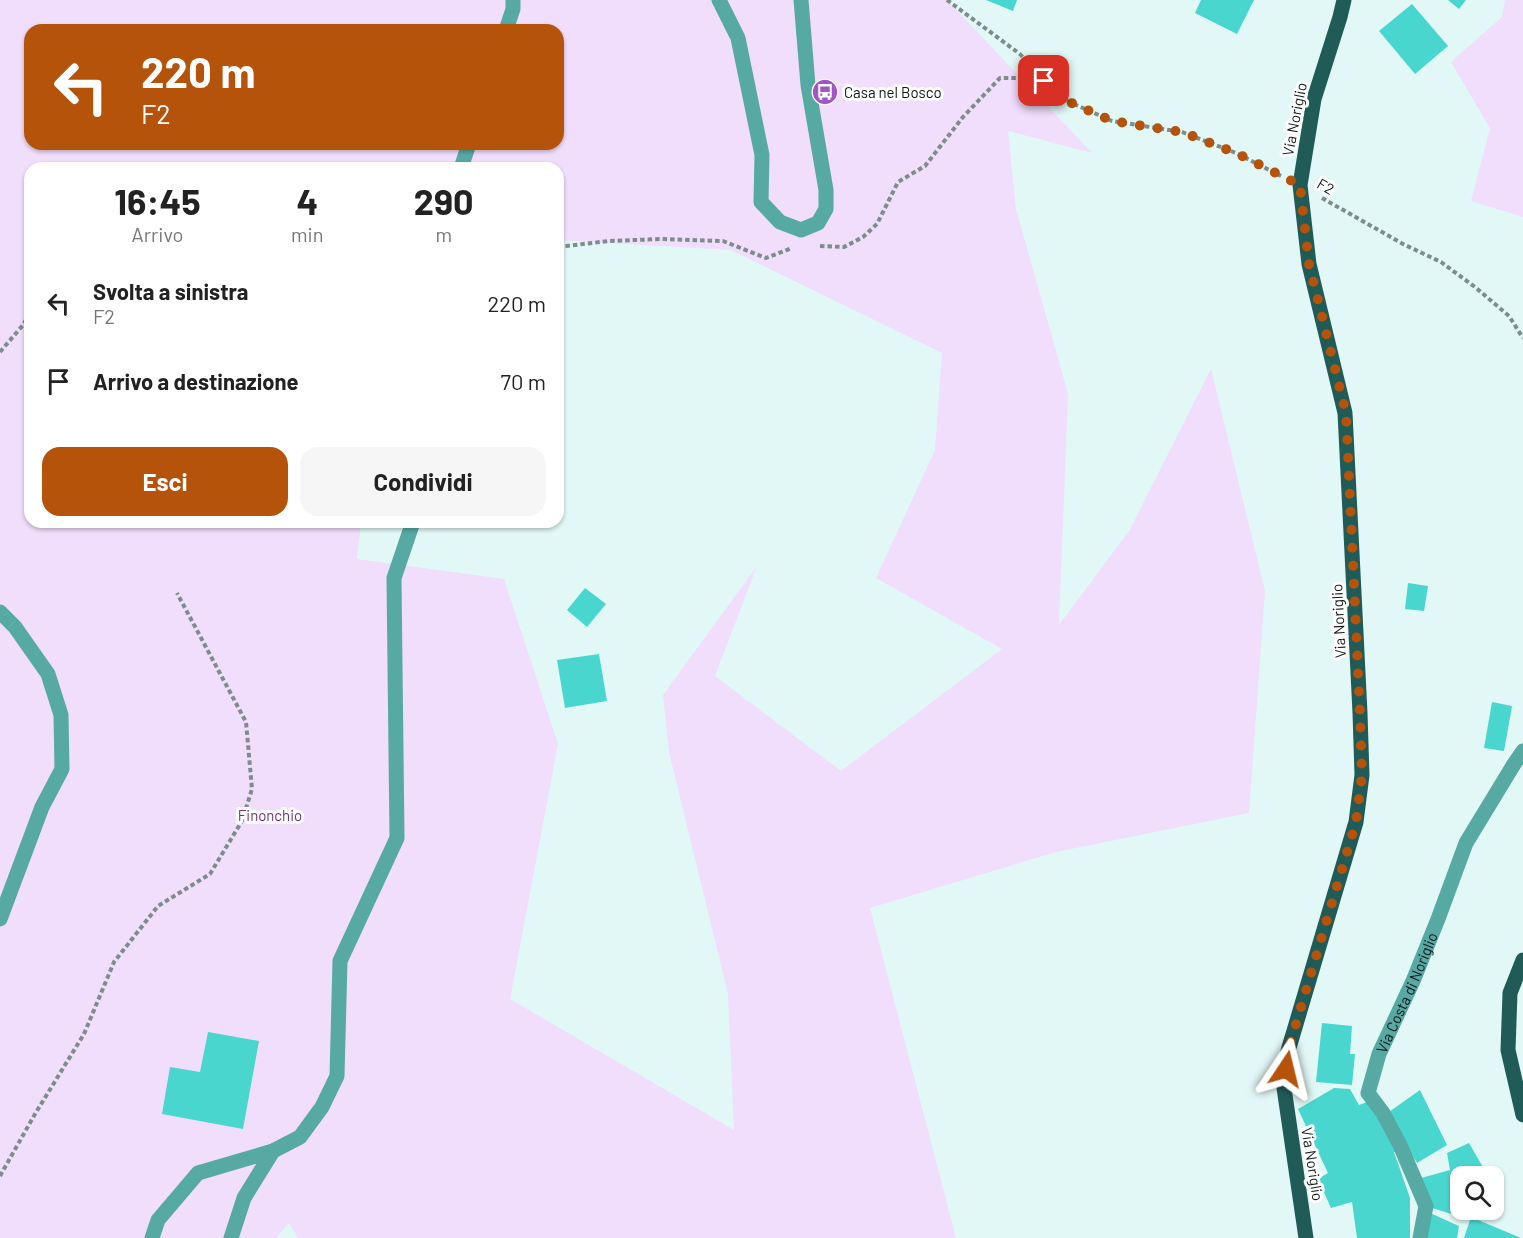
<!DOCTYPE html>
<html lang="it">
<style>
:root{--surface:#fff;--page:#f6f6f6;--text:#222;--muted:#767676;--accent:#b45309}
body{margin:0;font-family:Barlow,sans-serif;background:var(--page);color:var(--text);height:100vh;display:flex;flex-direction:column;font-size:22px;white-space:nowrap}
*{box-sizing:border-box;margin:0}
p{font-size:20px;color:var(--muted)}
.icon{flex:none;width:33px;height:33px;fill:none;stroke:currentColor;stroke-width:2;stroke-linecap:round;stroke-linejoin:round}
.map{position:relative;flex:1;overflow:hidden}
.panel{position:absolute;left:24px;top:162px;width:540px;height:366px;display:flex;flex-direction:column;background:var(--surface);border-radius:18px;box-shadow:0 2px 4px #0004}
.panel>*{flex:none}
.top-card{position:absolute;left:24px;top:24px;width:540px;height:126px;border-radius:18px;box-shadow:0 2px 4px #0004;background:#b45309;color:#fff;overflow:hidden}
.buttons{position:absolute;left:1450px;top:1166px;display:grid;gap:12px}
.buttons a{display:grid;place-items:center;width:54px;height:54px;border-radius:12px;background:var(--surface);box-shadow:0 2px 4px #0004;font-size:30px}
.pin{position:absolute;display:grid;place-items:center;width:51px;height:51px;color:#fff;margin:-26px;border-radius:12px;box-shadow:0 3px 9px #0006}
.me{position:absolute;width:66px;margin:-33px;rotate:10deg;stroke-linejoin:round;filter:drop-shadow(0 0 4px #0008)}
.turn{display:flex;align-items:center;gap:21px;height:126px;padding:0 18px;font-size:27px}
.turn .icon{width:78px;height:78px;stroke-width:2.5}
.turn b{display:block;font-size:42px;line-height:51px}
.eta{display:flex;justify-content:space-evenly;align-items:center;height:102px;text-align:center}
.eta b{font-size:36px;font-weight:700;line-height:42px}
.button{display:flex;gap:12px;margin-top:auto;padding:12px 18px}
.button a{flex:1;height:69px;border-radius:18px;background:var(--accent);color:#fff;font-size:24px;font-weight:700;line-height:69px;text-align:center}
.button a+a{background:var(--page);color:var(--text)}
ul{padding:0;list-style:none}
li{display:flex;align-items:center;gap:18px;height:78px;padding:0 18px}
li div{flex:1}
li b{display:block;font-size:22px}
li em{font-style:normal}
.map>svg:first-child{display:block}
.green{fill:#f1ddfc;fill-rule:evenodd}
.building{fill:#49d6cf}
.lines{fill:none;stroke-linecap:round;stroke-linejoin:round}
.path{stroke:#7d8d8b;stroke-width:4;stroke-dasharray:4.5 3;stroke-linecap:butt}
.minor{stroke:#57a9a4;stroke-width:15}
.major{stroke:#205b58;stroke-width:15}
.route{stroke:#b45309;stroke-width:10;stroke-dasharray:0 18}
.labels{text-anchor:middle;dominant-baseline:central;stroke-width:6;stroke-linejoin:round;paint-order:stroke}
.poi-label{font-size:15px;fill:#0f1716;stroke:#fff;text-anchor:start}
.street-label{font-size:15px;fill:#0f1716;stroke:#fff}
.park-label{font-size:15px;fill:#6e318a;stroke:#fff}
</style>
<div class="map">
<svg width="1523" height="1238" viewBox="0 0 1523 1238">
<rect width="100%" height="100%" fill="#e2f8f6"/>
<path class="green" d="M0 0H947L1092 153 1008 131 1016 209 1068 394 1059 625 1129 531 1211 369 1265 591 1249 813 1056 852 870 908 956 1238H298L289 1223 276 1238H0ZM30 30H558V144H30ZM30 168H558V240L731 250 942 353 935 450 876 578 1002 649 841 771 715 676 757 566 663 695 669 752 728 994 734 1130 510 999 558 744 504 579 357 559 361 522H30Z
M1505 0H1523V217L1471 201 1490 128 1451 62 1502 17Z"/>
<path class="building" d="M986 0H1017L1013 11Z
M1201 0H1254L1237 34 1195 13Z
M1448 0H1466L1459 9Z
M1412 4 1448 46 1415 74 1379 31Z
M1408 583 1428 586 1424 611 1405 609Z
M585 588 606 604 587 627 567 610Z
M599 654 607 701 565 708 557 660Z
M1492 702 1512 706 1504 751 1484 748Z
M1322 1023 1352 1026 1350 1054H1355L1352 1085 1316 1082Z
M208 1032 259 1041 243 1129 162 1114 170 1067 200 1072Z
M1334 1088 1350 1089 1359 1105 1370 1101 1400 1151 1394 1152 1410 1198V1238H1357L1352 1202 1331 1208 1318 1179 1328 1173 1298 1109Z
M1420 1090 1447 1145 1417 1163 1386 1114Z
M1469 1143 1488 1176H1461V1209H1464V1218L1429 1207 1421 1178 1450 1170 1447 1153Z
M1430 1213 1459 1226 1457 1238H1426Z
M1471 1217 1521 1238H1464Z"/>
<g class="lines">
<path class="path" d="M947 0 1020 54 1044 81 1065 100 1112 121 1182 132 1236 153 1281 176
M1322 198 1403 244 1441 262 1475 287 1509 316 1523 338
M820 246 844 247 863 237 877 224 898 182 925 166 963 117 1000 78H1019L1042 81
M558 247 609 241 662 239 723 241 766 258 792 248
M0 352 23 325 30 313
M0 1176 35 1114 84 1034 114 962 158 906 210 874 242 821 252 789 246 722 177 593"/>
<g class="minor">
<path d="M719 0 738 38 762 155 761 202 780 222 801 230 818 223 826 209V190L808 85 801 0"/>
<path d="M506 30 513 9V0"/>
<path d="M461 168 469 144"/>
<path d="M0 612 15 627 48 674 61 715 62 769 42 807 0 919"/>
<path d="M152 1238 158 1220 198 1173 273 1151 300 1137 322 1107 337 1076 340 961 397 838 394 578 413 522"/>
<path d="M231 1238 244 1198 273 1151"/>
<path id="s1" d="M1420 1238 1426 1206 1400 1145 1383 1113 1368 1093 1379 1054 1413 981 1438 919 1466 843 1514 764 1523 751"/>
</g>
<path class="major" d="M1523 960 1510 993 1508 1050 1523 1115
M1306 1238 1284 1088 1288 1051 1356 822 1362 775 1360 713 1345 413 1309 264 1300 185 1314 99 1340 17 1344 0"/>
</g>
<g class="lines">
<path class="route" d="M1044 81 1065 100 1112 121 1182 132 1236 153 1300 185 1309 264 1346 413 1360 713 1362 775 1356 822 1288 1051 1286 1069"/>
</g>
<defs>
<g id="bus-disc" transform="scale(1.35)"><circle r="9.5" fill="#a255c7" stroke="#fff"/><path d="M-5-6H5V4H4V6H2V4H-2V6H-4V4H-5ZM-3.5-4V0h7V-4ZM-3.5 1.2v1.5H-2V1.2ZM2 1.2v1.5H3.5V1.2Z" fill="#fff"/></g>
</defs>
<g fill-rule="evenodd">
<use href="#bus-disc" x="825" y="92"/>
</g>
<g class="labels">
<g class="poi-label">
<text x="844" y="92">Casa nel Bosco</text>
</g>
<g class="street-label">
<text transform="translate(1294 119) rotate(-79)">Via Noriglio</text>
<text transform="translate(1326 186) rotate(30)">F2</text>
<text transform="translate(1338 621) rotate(-93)">Via Noriglio</text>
<text stroke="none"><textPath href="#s1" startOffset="268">Via Costa di Noriglio</textPath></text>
<text transform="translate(1313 1164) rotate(81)">Via Noriglio</text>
</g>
<g class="park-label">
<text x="270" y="815">Finonchio</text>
</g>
</g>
</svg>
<div class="buttons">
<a><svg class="icon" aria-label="search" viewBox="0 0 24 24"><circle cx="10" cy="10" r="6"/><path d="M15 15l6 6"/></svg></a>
</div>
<div class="pin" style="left:1044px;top:81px;background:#d93025"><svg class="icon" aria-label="arrive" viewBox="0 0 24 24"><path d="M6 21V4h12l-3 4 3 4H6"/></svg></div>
<svg class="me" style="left:1286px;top:1069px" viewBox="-20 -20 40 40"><path d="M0-17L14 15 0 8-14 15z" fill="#b45309" stroke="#fff" stroke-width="4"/></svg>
<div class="top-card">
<div class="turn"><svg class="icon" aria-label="left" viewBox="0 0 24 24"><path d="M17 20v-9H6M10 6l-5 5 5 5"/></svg><div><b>220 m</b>F2</div></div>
</div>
<section class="panel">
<div class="eta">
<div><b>16:45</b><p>Arrivo</p></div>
<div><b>4</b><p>min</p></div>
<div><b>290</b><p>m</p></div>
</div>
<ul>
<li><svg class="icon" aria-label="left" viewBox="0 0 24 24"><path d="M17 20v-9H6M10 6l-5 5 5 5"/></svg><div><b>Svolta a sinistra</b><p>F2</p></div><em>220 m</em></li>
<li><svg class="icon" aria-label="arrive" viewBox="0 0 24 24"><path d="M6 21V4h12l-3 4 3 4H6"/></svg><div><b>Arrivo a destinazione</b></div><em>70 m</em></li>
</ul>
<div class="button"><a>Esci</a><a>Condividi</a></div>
</section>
</div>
